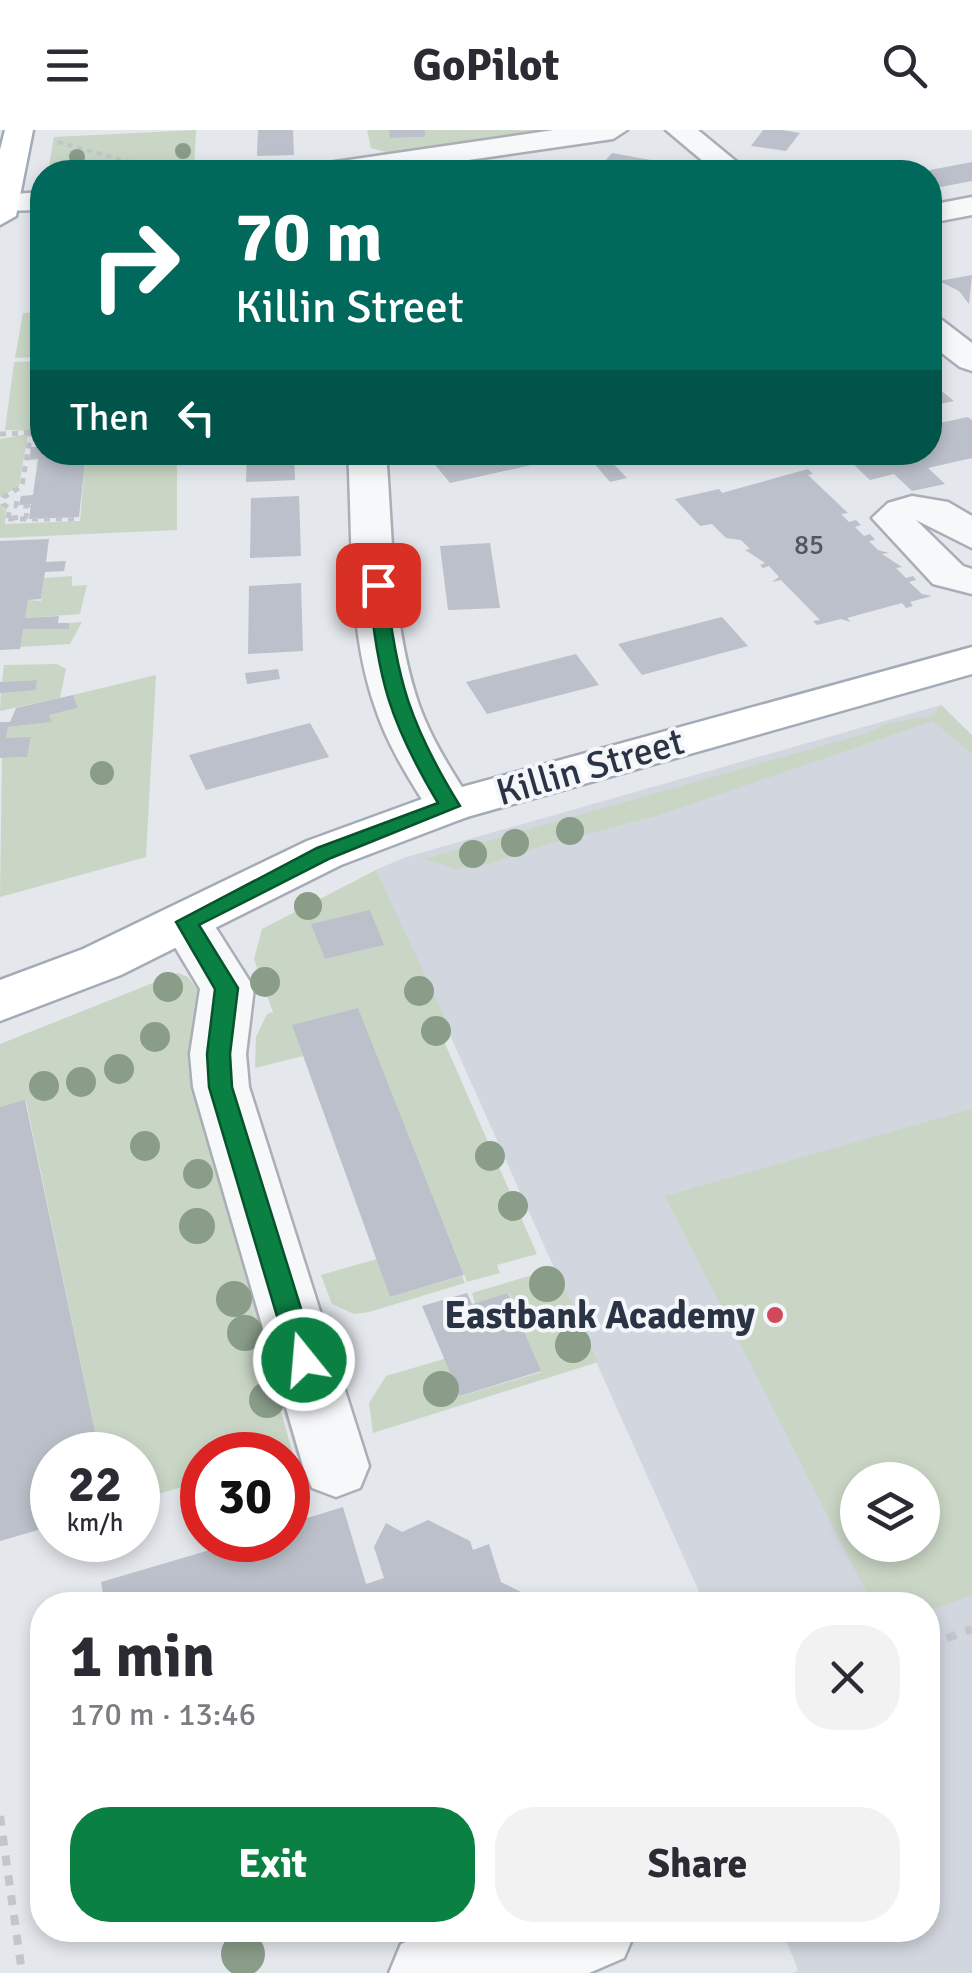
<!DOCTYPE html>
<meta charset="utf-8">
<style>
:root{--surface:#fff;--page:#f2f2f3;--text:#2b2b33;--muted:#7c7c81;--accent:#0b8043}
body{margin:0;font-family:Signika,sans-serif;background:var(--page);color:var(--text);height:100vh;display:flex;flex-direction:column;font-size:38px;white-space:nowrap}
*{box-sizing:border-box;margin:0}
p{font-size:32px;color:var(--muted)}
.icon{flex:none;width:55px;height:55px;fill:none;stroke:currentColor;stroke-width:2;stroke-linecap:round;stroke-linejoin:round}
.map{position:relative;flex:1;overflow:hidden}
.sheet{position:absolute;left:30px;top:1462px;width:910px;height:350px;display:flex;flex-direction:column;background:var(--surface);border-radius:40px;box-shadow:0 5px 15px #0003}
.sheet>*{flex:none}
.top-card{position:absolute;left:30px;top:30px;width:912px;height:305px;border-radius:40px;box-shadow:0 5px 15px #0003;background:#00695c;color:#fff;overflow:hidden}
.controls{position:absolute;left:840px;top:1332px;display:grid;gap:20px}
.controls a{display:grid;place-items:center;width:100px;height:100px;border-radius:50%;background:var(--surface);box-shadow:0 5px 15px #0003;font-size:50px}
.speed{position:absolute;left:30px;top:1302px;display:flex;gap:20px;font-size:50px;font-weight:700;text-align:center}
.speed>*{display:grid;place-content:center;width:130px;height:130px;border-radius:50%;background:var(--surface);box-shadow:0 5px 15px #0003;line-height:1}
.speed small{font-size:25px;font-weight:400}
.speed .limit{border:15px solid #d22;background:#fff;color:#111}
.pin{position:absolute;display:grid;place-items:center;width:85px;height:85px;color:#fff;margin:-42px;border-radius:20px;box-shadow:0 5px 15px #0006}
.me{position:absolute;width:110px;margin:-55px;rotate:343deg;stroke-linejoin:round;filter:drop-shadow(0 0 8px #0008)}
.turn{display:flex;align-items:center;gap:35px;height:210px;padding:0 40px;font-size:45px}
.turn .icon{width:130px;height:130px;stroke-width:2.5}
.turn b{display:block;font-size:70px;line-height:85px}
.then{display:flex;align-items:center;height:95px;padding:0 40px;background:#0003;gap:20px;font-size:38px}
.round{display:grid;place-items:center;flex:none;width:105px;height:105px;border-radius:40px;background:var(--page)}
.overview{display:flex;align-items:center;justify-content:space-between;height:170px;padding:0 40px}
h1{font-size:60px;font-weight:800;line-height:75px}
.button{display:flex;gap:20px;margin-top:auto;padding:20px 40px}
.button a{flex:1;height:115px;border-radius:40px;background:var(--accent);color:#fff;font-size:40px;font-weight:800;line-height:115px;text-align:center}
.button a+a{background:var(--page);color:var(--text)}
header{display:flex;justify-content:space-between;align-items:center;height:130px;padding:0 40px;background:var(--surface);font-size:45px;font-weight:800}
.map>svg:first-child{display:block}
.built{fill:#d2d6de;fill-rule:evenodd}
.green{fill:#c9d6c5;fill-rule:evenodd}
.building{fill:#bbc0ca}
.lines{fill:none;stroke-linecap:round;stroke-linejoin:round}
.minor-casing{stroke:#a9aeb7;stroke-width:5}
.major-casing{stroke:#a3abb8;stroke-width:5}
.path-far2{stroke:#c2c5cb;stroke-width:4;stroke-dasharray:5 5;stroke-linecap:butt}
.path-far1{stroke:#c2c5cb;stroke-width:5;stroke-dasharray:6 6;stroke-linecap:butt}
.path{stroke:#c2c5cb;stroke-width:8;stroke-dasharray:10 10;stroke-linecap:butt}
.minor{fill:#f7f8fa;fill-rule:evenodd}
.major{fill:#fff;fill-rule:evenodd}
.tree{fill:#899d89}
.route{fill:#0b8043;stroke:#07532c;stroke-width:2.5}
.poi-dot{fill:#d1495b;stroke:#f4f6f9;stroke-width:4}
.labels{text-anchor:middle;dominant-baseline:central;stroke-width:8;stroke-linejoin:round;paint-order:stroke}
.far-number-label{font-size:28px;fill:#4f5766}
.street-label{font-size:38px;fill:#2b3445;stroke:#f4f6f9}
.poi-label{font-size:38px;font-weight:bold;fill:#2b3445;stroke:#f4f6f9;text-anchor:end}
</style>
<header><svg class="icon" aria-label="menu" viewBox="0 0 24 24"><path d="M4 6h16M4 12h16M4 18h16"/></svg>GoPilot<svg class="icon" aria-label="search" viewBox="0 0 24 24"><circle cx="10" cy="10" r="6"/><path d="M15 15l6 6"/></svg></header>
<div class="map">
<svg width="972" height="1843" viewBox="0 0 972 1843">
<rect width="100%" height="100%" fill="#e4e7ec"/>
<path class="built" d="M941 575 972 606V1843H793L798 1840 782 1800H928V1475H705L376 740 403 728ZM858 1350H922V1415H858Z"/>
<path class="green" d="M196 0 194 42H48L54 7Z
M367 0H389L391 8 425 7V0H550L390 23 371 18Z
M42 182V227L15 228 23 183Z
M42 231V301L5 300 14 232Z
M28 304 19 356 0 367V309Z
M114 323H122V328L177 323V400L0 408V375L6 380 5 394 80 391 85 332 113 331Z
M72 446V456L87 455 80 484 25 488 28 470 41 471 44 448Z
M82 492 70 514 20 517 23 499H68L69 493Z
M57 534 66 539 60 568 0 581 1 562 36 560 37 550 2 552 4 535Z
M156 545 146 727 0 767 2 628 27 627 31 608H6L8 597 51 592 49 585 78 578 73 565Z
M941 575 972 605V624L933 591 656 686 548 714 486 735 456 739 424 729 868 603 887 594 934 585Z
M376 740 446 890 436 893 537 1124 497 1135 500 1143 467 1152 358 879 293 895 303 926 255 938 256 907 267 884 273 882 254 829 262 799ZM370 781 383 815 325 829 312 794Z
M178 843 188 847 200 863 306 1324 297 1326 243 1147 293 1324 202 1325V1351L138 1370V1325H100L26 971 0 977V914Z
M972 979V1465L928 1481V1475H873L665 1066ZM858 1350H922V1415H858Z
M377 1129 390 1167 462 1146 465 1153 369 1182 354 1184 332 1174 321 1145Z
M556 1138 598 1232 373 1303 369 1273 386 1246 447 1228 461 1266 541 1242 509 1163 475 1173 472 1163Z"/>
<path class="building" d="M258 0H293L294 25 257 26Z
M389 0H425V7L390 8Z
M763 0H782L800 3 786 21 751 16Z
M612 23 662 32 653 42 599 38Z
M972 32V51L930 59V40Z
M972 145 969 174 959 161 939 151Z
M939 259 954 271 930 276V260Z
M968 287 972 290V328L928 338 945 354 912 361 894 344 870 350 847 328 838 330 830 322H930V295Z
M31 317H42V322H114L113 331 85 332 79 387 29 389 31 374 19 375 21 366 33 365 38 329 29 330Z
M247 322H294L295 350 246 352Z
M469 322H569L572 326 450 353 432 331Z
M603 323 627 348 610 352 588 326Z
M808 339 813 344 808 345 848 383 841 384 849 392 856 390 861 395 855 397 864 406 870 404 875 410 869 411 878 420 889 423 882 424 902 437 896 438 906 448 913 446 916 450 909 452 922 464 932 466 910 472 913 476 906 478 902 473 847 488 851 492 841 489 817 495 813 491 820 490 781 450 772 452 779 447 769 436 763 438 760 435 765 433 745 420 750 419 741 410 726 408 712 394 700 396 675 369 719 359 722 363Z
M299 366 301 426 250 428 251 368Z
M49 409 46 432 66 431 64 441 45 442 41 469 28 470 25 488 59 486 58 493H69V499H23L20 519 0 520V411Z
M490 413 500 478 448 480 440 416Z
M301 453 303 521 248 524 249 456Z
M722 487 748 516 642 545 618 514Z
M576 524 599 555 487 584 466 552Z
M278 539 280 549 247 554 245 543Z
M37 550 36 560 0 563V552Z
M73 565 78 578 49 585 52 592 8 597 6 608 31 607 27 627 0 628V592H10L16 578Z
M310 593 329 627 206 660 189 625Z
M370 780 384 815 325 829 311 794Z
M358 878 464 1145 390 1167 292 895Z
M25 970 100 1325H52V1396L0 1411V977Z
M467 1163 472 1174 508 1163 541 1241 460 1266 422 1176Z
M343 1377 366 1454 384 1448 374 1417 386 1393 402 1402 428 1390 470 1411 473 1420 489 1414 501 1452 533 1468 530 1475H105L101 1452 244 1410H288V1394Z"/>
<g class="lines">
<g class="minor-casing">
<path id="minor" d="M554 0H627L613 9 385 42H313L328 33Z
M666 0H698L749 42H716Z
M42 62V80L0 81V65Z
M972 67V85L930 93V75Z
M930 187 942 190 972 213V241L960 237 930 214Z
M348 322H386C393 406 391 494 419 575 432 611 453 643 474 676L467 687 450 692 433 687C411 652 388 617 375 577 347 496 353 407 348 322Z
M912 366 948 372 972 386V418L916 390 963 436 972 439V464L933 454 872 388 888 373Z
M186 774 204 779 254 858 246 924 249 957 369 1336 360 1358 336 1367 312 1358 303 1336 193 957 190 924 200 859 160 792 168 779Z
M436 1800H636L624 1828 589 1843H389L401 1814Z"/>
</g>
<g class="major-casing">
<path id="major" d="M5 0H33L16 86 0 95V20Z
M972 517V544L467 687 341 735 121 845 0 891V850L83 819 307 711 433 665Z"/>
</g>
<path class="path-far2" d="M58 12 165 42"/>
<path class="path-far1" d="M0 304 42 302
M8 388 10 379 3 374 4 367 22 356 31 302
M12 388 26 387 28 376H16L17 370
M8 389H79"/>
<path class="path" d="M928 1515 972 1499
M0 1686 22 1843"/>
<use href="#minor" class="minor"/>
<use href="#major" class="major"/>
</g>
<g class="tree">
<circle cx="183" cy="21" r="8"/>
<circle cx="77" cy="27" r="8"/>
<circle cx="102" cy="643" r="12"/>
<circle cx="570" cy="701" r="14"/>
<circle cx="515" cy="713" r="14"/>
<circle cx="473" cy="724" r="14"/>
<circle cx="308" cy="776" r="14"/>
<circle cx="265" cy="852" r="15"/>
<circle cx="168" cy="857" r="15"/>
<circle cx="419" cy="861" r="15"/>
<circle cx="436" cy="901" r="15"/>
<circle cx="155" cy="907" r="15"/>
<circle cx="119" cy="939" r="15"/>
<circle cx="81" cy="952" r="15"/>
<circle cx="44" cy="956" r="15"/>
<circle cx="145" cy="1016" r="15"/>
<circle cx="490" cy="1026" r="15"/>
<circle cx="198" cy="1044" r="15"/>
<circle cx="513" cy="1076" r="15"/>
<circle cx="197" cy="1096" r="18"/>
<circle cx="547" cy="1154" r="18"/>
<circle cx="234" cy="1169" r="18"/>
<circle cx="245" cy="1203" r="18"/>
<circle cx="573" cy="1215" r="18"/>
<circle cx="441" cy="1259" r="18"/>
<circle cx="267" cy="1270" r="18"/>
<circle cx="243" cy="1824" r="22"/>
</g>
<path class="route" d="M378 450 386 455C396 549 410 595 460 676L331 728 199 795 238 858 230 924 232 957 317 1230 313 1238H294L290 1230 209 957 207 924 215 859 176 792 317 718 438 673C390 593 377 548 369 455Z"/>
<circle class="poi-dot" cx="775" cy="1185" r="10"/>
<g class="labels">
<g class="far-number-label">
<text x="809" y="415">85</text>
</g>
<g class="street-label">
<text transform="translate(590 637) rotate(-16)">Killin Street</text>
</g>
<g class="poi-label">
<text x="755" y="1185">Eastbank Academy</text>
</g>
</g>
</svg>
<div class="controls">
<a><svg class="icon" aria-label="layers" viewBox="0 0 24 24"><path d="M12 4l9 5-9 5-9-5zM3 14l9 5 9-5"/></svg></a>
</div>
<div class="speed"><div>22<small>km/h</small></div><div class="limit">30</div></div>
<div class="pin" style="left:378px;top:455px;background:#d93025"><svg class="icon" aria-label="arrive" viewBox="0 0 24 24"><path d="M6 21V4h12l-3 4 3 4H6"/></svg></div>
<svg class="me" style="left:304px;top:1230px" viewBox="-20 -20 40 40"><circle r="17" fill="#0b8043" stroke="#fff" stroke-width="3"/><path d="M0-11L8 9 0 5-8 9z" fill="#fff"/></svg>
<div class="top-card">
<div class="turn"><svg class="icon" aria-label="right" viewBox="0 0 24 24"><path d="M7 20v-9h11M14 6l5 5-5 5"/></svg><div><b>70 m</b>Killin Street</div></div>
<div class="then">Then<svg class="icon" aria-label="left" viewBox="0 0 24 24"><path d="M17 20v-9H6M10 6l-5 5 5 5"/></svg></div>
</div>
<section class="sheet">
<div class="overview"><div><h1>1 min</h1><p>170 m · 13:46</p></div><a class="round"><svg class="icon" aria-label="close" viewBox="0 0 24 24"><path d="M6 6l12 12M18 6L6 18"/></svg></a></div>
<div class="button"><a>Exit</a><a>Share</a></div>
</section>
</div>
